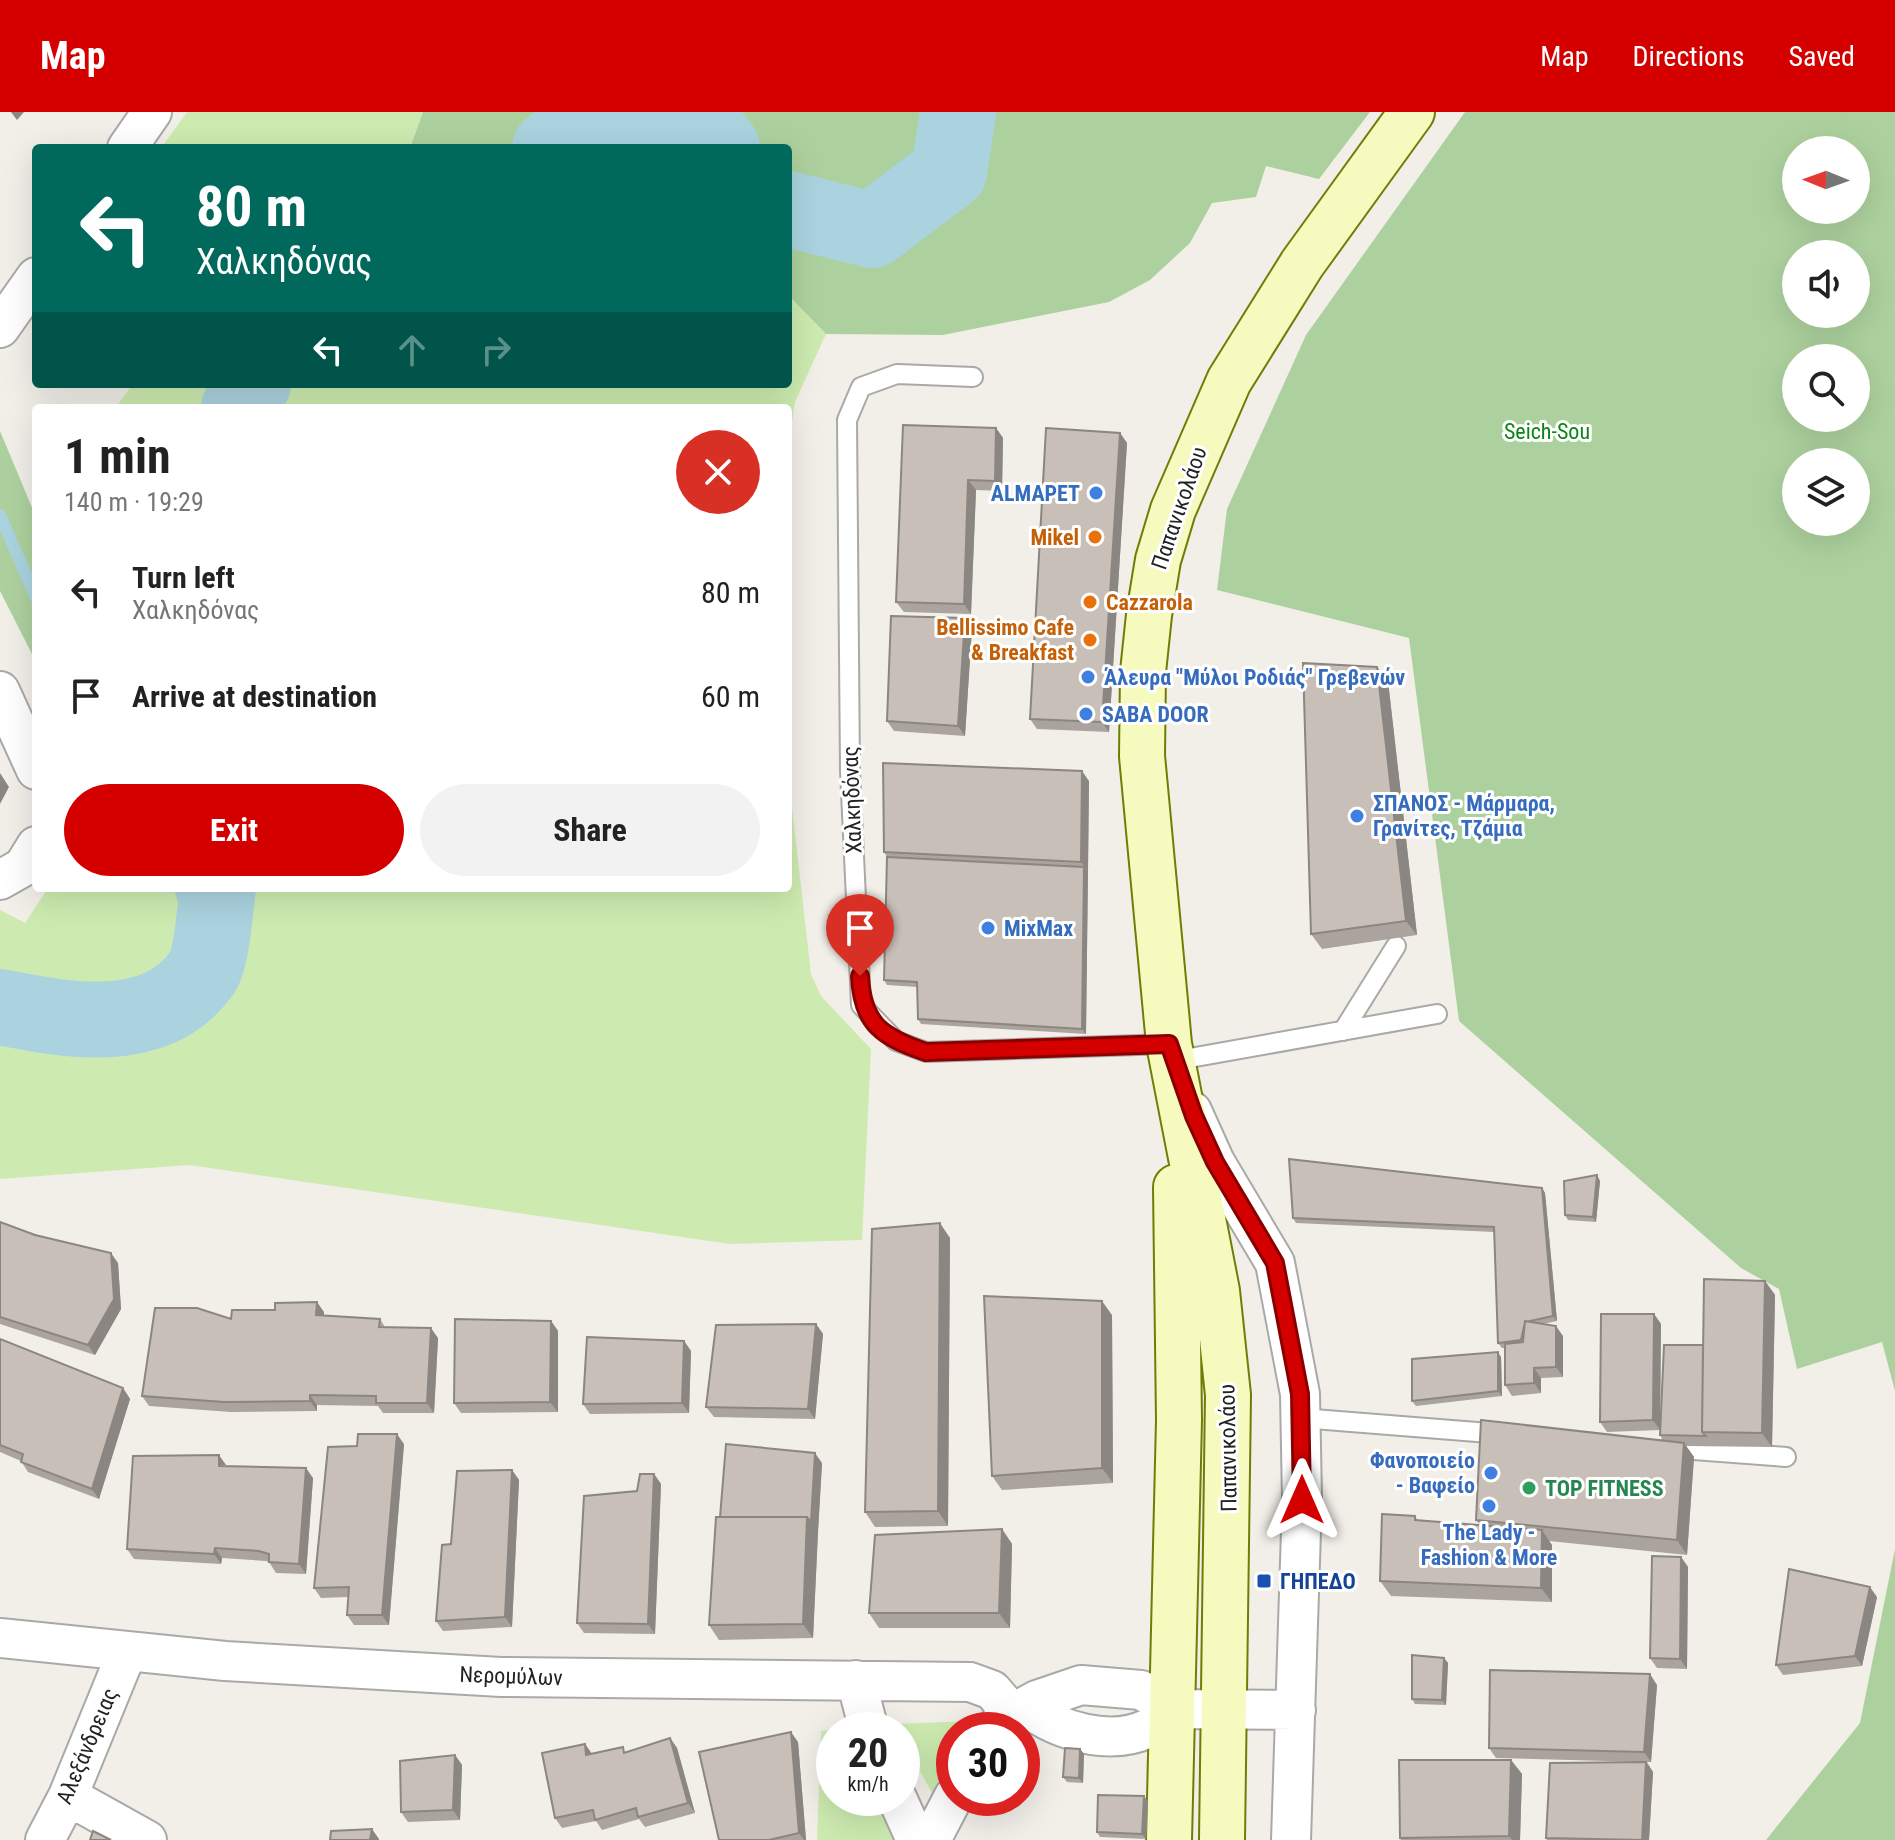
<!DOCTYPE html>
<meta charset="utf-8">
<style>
:root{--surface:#fff;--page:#f2f2f2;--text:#222;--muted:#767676;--accent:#d40000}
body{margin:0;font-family:"Roboto Condensed",sans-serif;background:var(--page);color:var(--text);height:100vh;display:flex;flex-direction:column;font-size:30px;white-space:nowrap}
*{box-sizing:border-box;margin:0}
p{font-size:26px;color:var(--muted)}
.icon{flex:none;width:44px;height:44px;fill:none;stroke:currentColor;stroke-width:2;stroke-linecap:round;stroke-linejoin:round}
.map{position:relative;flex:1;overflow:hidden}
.sheet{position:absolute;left:32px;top:292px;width:760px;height:488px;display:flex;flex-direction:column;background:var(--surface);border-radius:8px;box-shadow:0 8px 32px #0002}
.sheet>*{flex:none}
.guide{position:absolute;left:32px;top:32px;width:760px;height:244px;border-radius:8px;box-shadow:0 8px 32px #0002;background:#00695c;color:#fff;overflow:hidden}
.needle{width:52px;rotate:271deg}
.fabs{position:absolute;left:1782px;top:24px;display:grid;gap:16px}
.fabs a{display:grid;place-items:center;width:88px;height:88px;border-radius:50%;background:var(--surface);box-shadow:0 8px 32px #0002;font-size:40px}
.speed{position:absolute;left:816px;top:1600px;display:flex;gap:16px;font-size:40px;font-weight:700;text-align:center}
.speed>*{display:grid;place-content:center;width:104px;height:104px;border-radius:50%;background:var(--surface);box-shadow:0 8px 32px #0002;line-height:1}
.speed small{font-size:20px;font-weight:400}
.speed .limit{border:12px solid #d22;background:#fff;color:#111}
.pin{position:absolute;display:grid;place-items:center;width:68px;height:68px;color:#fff;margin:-82px -34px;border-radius:50% 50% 50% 0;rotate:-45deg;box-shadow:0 0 8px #0007}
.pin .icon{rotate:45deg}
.me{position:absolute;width:88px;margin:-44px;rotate:0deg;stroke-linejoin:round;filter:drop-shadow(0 0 6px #0008)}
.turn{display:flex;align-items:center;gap:28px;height:168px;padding:0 32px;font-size:36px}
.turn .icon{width:104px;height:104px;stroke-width:2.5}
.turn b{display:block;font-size:56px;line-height:68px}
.lanes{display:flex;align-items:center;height:76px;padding:0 32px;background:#0003;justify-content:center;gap:40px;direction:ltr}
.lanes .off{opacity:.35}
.round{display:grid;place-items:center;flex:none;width:84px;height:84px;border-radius:42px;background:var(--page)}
.headline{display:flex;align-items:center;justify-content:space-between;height:136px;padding:0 32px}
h1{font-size:48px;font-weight:700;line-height:60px}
.button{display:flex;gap:16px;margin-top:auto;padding:16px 32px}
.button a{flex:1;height:92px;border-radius:48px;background:var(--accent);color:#fff;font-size:32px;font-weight:700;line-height:92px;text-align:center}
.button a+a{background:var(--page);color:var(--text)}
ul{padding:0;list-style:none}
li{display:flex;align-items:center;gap:24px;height:104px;padding:0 32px}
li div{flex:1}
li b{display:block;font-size:30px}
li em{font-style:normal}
header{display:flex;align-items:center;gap:48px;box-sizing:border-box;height:112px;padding:0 40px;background:var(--accent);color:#fff}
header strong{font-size:38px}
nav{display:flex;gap:44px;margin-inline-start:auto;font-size:28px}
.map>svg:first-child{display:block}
.grass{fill:#cdebb0}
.forest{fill:#add19e;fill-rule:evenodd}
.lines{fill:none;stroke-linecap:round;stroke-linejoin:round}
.stream{stroke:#aad3df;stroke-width:12}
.river{stroke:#aad3df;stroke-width:76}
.service-casing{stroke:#a9a9a9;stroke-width:22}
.minor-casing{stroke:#a9a9a9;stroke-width:42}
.secondary-casing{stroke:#707d05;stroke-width:48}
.service{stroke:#fff;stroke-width:18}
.minor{stroke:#fff;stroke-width:38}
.secondary{stroke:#f7fabf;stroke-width:44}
.wall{fill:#aba49e}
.shaded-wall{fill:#8b8681}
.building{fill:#c7bfb8;stroke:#8b8681;stroke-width:2}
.route-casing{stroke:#8a0000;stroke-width:20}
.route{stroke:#d40000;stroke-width:14}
.shop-dot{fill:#3f7fe0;stroke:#fff;stroke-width:3}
.food-dot{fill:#e8710a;stroke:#fff;stroke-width:3}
.leisure-dot{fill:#2e9e5b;stroke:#fff;stroke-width:3}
.transit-dot{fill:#1a4fb4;stroke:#fff;stroke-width:3}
.labels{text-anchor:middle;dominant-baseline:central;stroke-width:6;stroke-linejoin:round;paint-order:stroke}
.park-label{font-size:22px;fill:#0c8416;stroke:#fff}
.shop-label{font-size:22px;font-weight:bold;fill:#366cbe;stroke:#fff;text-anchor:start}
.street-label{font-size:22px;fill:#222;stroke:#fff}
.food-label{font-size:22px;font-weight:bold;fill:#c56008;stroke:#fff;text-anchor:end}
.leisure-label{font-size:22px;font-weight:bold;fill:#27864d;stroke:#fff;text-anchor:start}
.transit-label{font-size:22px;font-weight:bold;fill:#164399;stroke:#fff;text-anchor:start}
</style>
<header>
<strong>Map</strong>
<nav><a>Map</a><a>Directions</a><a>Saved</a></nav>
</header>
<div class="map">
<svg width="1895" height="1728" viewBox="0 0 1895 1728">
<rect width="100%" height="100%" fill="#f2efe9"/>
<path class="grass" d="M187 0H423L410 36H161Z
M788 183 826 222 795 290 788 337V296H115L133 272H788Z
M788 660 811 862 821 884 871 937 862 1128 730 1132 189 1053 0 1067V798L25 811 48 776H788Z
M996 1608 989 1618H954V1668L938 1692 902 1626V1618L894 1612Z
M862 1615 863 1618H834V1686H892L909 1728H817L821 1619Z"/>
<path class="forest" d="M423 0H1370L1319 67 1266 54 1256 85 1212 91 1190 131 1150 168 1109 190 943 223 826 222 788 183V36H410Z
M1465 0H1895V1279L1882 1230 1797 1257 1779 1177 1741 1156 1459 909 1409 526 1217 478 1227 397 1306 223ZM1796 38H1856V98H1796ZM1796 142H1856V202H1796ZM1796 246H1856V306H1796ZM1796 350H1856V410H1796Z
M0 319 36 405 34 546 0 479Z
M1895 1437V1728H1766L1860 1611Z"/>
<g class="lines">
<path class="stream" d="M0 403 36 486
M180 776 204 859"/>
<path class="river" d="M550 36 591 10 697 4 722 36
M788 97 872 118 949 60 958 0
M239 296 253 272
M0 895C67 908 155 926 202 861 212 848 215 795 218 776"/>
<g class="service-casing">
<path id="service" d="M973 265 897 262 861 275 847 308 850 659 861 893 896 929 926 940 1169 932
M1343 919 1396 834
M1173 949 1437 902
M1301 1306 1502 1322
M1667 1336 1786 1345"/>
</g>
<g class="minor-casing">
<path id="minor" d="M127 36 152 0
M0 216 36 165
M0 579 36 658
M0 768 23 755 36 734
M1192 999 1215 1050 1275 1151 1300 1282 1302 1388 1291 1728
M0 1526 225 1549 501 1565 970 1570 992 1578 1012 1601
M856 1568 869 1618
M1027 1595C1058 1619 1110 1635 1149 1616 1158 1612 1166 1603 1174 1597
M994 1618 1004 1606 1037 1588 1081 1573 1141 1578 1174 1597 1296 1598
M68 1684 147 1728
M897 1686 916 1728
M45 1728 68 1684 127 1540
M931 1728 954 1684"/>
</g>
<g class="secondary-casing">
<path id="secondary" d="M1169 1728 1179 1308 1176 1075
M1222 1728 1228 1283 1217 1179 1169 932 1142 644 1143 560 1149 503 1158 448 1173 398 1229 269 1302 152 1412 0"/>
</g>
<use href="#service" class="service"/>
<use href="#minor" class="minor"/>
<use href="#secondary" class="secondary"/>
</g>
<path class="wall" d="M996 316 1003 326 1002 379 976 378 971 502 904 500 896 490Z
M1120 321 1127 331 1109 620 1037 617 1030 607Z
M972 516 965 624 894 619 887 609Z
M1388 569 1417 823 1322 837 1311 822Z
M1089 669 1086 922 921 912 918 907 917 875 887 873 884 868 887 745 884 740Z
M1597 1063 1600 1069 1596 1110 1568 1108 1565 1103Z
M1542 1076 1545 1081 1557 1209 1543 1212 1563 1224V1265L1541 1266V1281L1512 1284 1505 1273V1236H1502L1498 1231 1494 1120 1296 1111 1293 1106Z
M0 1110 118 1151 121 1197 95 1243 0 1212Z
M950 1126 948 1414 875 1415 865 1400Z
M1765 1169 1775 1183 1772 1335 1686 1334 1694 1345 1687 1443 1549 1429 1552 1433V1490L1391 1484 1380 1469 1415 1404 1418 1409 1480 1413 1476 1408 1663 1328 1660 1323 1703 1233Z
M324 1200V1204L380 1207 385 1215 438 1226 434 1301H383L378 1294 317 1293V1299L231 1300 149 1294 142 1284 231 1207Z
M1654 1202 1661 1212 1660 1318 1607 1320 1600 1310Z
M1112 1203 1113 1371 1002 1378 992 1364Z
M551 1209 558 1219V1300L461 1301 454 1291Z
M816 1212 823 1222 815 1307 714 1305 706 1295Z
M0 1227 123 1276 130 1287 99 1387 28 1360 21 1349 0 1340Z
M684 1229 691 1239 689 1301 590 1302 583 1292Z
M1501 1245 1502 1284 1416 1294 1412 1289Z
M404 1332 389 1513H354L347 1503 348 1485 321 1486 314 1476Z
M822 1351 818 1420 813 1526 719 1528 709 1513 720 1405Z
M226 1354 313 1366 306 1462 276 1461 269 1450 266 1449 222 1446 221 1452 134 1447 127 1437Z
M512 1358 519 1368 512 1515 443 1519 436 1509 451 1432Z
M654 1362 661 1372 655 1522 584 1521 577 1511 637 1379Z
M1002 1417 1012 1432 1010 1516H879L869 1501Z
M1681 1445 1688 1455 1687 1557 1657 1556 1650 1546Z
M1877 1485 1862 1554 1783 1563 1776 1553Z
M1444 1546 1448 1551 1446 1593 1415 1592 1412 1587Z
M1657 1573 1651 1650H1647L1653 1660 1649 1728H1547L1546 1726 1643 1650 1496 1646 1489 1636Z
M670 1626 677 1636 695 1701 645 1715 639 1707 602 1718 596 1709 562 1716 555 1706 585 1632 592 1642 627 1640Z
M798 1630 806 1728H719Z
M1080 1637 1084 1642 1083 1671 1067 1670 1063 1665Z
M455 1643 462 1653 460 1708 408 1710 401 1700Z
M1511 1648 1522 1662 1520 1728H1401L1400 1726Z
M1144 1684 1148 1690 1146 1727 1100 1725 1097 1720Z"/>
<path class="shaded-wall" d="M11 0H24L17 8Z
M996 316 1003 326 1002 379 995 369Z
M1120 321 1127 331 1109 620 1102 610Z
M968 368 976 378 971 502 964 492Z
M965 506 972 516 965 624 958 614Z
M1377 555 1388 569 1417 823 1406 809Z
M1082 659 1089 669 1088 760 1081 750Z
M0 661 9 675 0 692Z
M1084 755 1088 760 1086 922 1082 917Z
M1597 1063 1600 1069 1596 1110 1593 1105Z
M1542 1076 1545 1081 1557 1209 1553 1204Z
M940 1111 950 1126 948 1414 938 1399Z
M111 1141 118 1151 121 1197 95 1243 88 1233Z
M1765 1169 1775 1183 1772 1335 1762 1321Z
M1102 1189 1112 1203 1113 1371 1102 1356Z
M317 1190 324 1200 323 1213 316 1203Z
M1654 1202 1661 1212 1660 1318 1653 1308Z
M551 1209 558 1219V1300L550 1290Z
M816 1212 823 1222 815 1307 808 1297Z
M1556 1214 1563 1224V1265L1556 1255Z
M431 1216 438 1226 434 1301 427 1291Z
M684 1229 691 1239 689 1301 682 1291Z
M1498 1240 1501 1245 1502 1284 1498 1279Z
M1534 1256 1541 1266V1281L1534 1271Z
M123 1276 130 1287 99 1387 92 1377Z
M310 1283 317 1293V1299L310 1289Z
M397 1322 404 1332 389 1513 382 1503Z
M1684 1331 1694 1345 1687 1443 1677 1428Z
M815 1341 822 1351 818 1420 811 1410Z
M219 1343 226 1353 219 1354Z
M306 1356 313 1366 306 1462 299 1452Z
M512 1358 519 1368 512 1515 505 1505Z
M654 1362 661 1372 655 1522 648 1512Z
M807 1405 818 1420 813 1526 803 1512Z
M1002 1417 1012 1432 1010 1516 999 1501Z
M1542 1418 1552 1433V1490L1541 1476Z
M215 1436 222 1446 221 1452 214 1442Z
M1681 1445 1688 1455 1687 1557 1680 1547Z
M1870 1475 1877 1485 1862 1554 1855 1544Z
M1444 1546 1448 1551 1446 1593 1442 1588Z
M1650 1562 1657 1573 1651 1650 1644 1640Z
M791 1620 798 1630 806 1728H804L799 1721Z
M670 1626 677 1636 695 1701 688 1691Z
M585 1632 592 1642 586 1643Z
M1080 1637 1084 1642 1083 1671 1079 1666Z
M455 1643 462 1653 460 1708 453 1698Z
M1511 1648 1522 1662 1520 1728H1512L1509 1724Z
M1646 1650 1653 1660 1649 1728H1642Z
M1144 1684 1148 1690 1146 1727 1142 1722Z
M372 1717 379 1727V1728H370Z"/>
<path class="building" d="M903 313 996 316 995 369 968 368 964 492 896 490Z
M1046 316 1120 321 1102 610 1030 607Z
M891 504 965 506 958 614 887 609Z
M1303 551 1377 555 1406 809 1311 822Z
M883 651 1082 659 1081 750 884 740Z
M887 745 1084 755 1082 917 918 907 917 870 884 868Z
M1289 1047 1542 1076 1553 1204 1525 1210 1521 1228 1498 1231 1494 1115 1293 1106Z
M1597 1063 1593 1105 1565 1103 1564 1069Z
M0 1110 35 1123 111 1141 114 1187 88 1233 0 1205Z
M940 1111 938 1399 865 1400 872 1117Z
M1704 1167 1765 1169 1762 1321 1702 1320Z
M984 1184 1102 1189V1356L992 1364Z
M317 1190 316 1203 380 1207 379 1215 431 1216 427 1291H376V1284L310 1283V1289L224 1290 142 1284 155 1196H197L231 1207 232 1198H275V1191Z
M1601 1202H1654L1653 1308 1600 1310Z
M455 1207 551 1209 550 1290 454 1291Z
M1525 1209 1556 1214V1255L1534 1256V1271L1505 1273V1232L1523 1230Z
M816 1212 808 1297 706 1295 716 1213Z
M587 1225 684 1229 682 1291 583 1292Z
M0 1227 123 1276 92 1377 21 1350 23 1342 0 1333Z
M1664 1233H1703L1702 1320 1706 1324 1660 1323Z
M1498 1240V1279L1412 1289V1247Z
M1481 1308 1684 1331 1677 1428 1476 1408Z
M358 1322H397L382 1503H347L349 1475 314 1476 328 1335 357 1334Z
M726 1332 815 1341 811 1410 807 1405H720Z
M219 1343V1354L306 1356 299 1452 269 1450V1442L259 1439 215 1436 214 1442 127 1437 133 1344Z
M512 1358 505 1505 436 1509 442 1433 451 1432 457 1359Z
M640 1362H654L648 1512 577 1511 584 1384 637 1379Z
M1382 1402 1415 1404V1408L1542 1418 1541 1476 1380 1469Z
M716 1405H807L803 1512 709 1513Z
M1002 1417 999 1501H869L875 1423Z
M1652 1444 1681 1445 1680 1547 1650 1546Z
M1789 1457 1870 1475 1855 1544 1776 1553Z
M1412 1543 1444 1546 1442 1588 1412 1587Z
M1490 1558 1650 1562 1644 1640 1489 1636Z
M791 1620 799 1721 769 1728H719L699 1640Z
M670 1626 688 1691 638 1705 636 1696 595 1708 593 1698 555 1706 542 1641 585 1632 586 1643 623 1635 624 1641Z
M1065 1636 1080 1637 1079 1666 1063 1665Z
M455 1643 453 1698 401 1700 400 1649Z
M1399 1648H1511L1509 1724 1400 1726Z
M1646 1650 1642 1728 1546 1726 1550 1651Z
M1098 1683 1144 1684 1142 1722 1097 1720Z
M372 1717 370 1728H330L331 1719Z
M93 1719 111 1728H90Z"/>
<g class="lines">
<g class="route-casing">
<path id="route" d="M860 864C862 912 882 925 926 940L1169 932 1194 1004 1215 1050 1275 1151 1300 1282 1302 1388"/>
</g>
<use href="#route" class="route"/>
</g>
<g class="shop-dot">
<circle cx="1096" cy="381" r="8"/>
<circle cx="1088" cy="565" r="8"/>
<circle cx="1086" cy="602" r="8"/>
<circle cx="1357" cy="704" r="8"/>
<circle cx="988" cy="816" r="8"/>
<circle cx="1491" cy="1361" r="8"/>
<circle cx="1489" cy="1394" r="8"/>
</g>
<g class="food-dot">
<circle cx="1095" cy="425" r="8"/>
<circle cx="1090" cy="490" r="8"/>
<circle cx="1090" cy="528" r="8"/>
</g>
<circle class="leisure-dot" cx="1529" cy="1376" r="8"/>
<rect class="transit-dot" x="1256" y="1461" width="16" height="16" rx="4"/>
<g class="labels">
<g class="park-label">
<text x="1547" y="319">Seich-Sou</text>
</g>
<g class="shop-label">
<text x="1080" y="381" text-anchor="end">ALMAPET</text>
<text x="1104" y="565">Άλευρα "Μύλοι Ροδιάς" Γρεβενών</text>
<text x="1102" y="602">SABA DOOR</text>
<text x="1373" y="691">ΣΠΑΝΟΣ - Μάρμαρα,<tspan x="1373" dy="25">Γρανίτες, Τζάμια</tspan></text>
<text x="1004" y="816">MixMax</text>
<text x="1475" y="1348" text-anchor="end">Φανοποιείο<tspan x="1475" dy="25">- Βαφείο</tspan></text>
<text x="1489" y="1420" text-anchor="middle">The Lady -<tspan x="1489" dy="25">Fashion &amp; More</tspan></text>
</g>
<g class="street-label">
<text transform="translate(1179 396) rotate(-71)">Παπανικολάου</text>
<text transform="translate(852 688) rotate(-92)">Χαλκηδόνας</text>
<text transform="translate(1228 1336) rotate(-91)">Παπανικολάου</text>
<text transform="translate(511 1564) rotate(2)">Νερομύλων</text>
<text transform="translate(87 1634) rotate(-67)">Αλεξάνδρειας</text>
</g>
<g class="food-label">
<text x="1079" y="425">Mikel</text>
<text x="1106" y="490" text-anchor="start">Cazzarola</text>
<text x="1074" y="515">Bellissimo Cafe<tspan x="1074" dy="25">&amp; Breakfast</tspan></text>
</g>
<g class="leisure-label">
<text x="1545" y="1376">TOP FITNESS</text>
</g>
<g class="transit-label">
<text x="1280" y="1469">ΓΗΠΕΔΟ</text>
</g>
</g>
</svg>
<div class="fabs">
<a><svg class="needle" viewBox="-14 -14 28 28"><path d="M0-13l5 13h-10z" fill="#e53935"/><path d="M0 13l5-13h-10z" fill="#767676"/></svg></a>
<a><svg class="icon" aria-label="sound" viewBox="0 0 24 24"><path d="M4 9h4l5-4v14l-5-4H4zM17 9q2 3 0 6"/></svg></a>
<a><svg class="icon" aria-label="search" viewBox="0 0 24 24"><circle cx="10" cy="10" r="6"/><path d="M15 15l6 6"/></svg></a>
<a><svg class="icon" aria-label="layers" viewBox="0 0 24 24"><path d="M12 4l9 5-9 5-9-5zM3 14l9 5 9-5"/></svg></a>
</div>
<div class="speed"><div>20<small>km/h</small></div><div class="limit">30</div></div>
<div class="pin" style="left:860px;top:864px;background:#d93025"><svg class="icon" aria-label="arrive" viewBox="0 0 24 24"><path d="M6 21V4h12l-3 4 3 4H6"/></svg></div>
<svg class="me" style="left:1302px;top:1388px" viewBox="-20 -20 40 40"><path d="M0-17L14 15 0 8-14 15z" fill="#d40000" stroke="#fff" stroke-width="4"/></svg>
<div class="guide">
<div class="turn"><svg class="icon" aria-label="left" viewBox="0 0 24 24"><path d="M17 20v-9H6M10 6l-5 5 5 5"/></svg><div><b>80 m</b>Χαλκηδόνας</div></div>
<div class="lanes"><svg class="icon" aria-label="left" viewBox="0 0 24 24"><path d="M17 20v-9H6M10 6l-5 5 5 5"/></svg><svg class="icon off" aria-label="ahead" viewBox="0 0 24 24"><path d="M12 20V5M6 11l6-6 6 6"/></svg><svg class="icon off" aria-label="right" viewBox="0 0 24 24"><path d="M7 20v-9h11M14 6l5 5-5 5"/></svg></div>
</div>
<section class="sheet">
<div class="headline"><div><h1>1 min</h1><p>140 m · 19:29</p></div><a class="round" style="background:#d93025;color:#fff"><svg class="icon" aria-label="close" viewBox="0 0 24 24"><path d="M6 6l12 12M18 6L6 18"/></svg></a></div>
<ul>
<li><svg class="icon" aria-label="left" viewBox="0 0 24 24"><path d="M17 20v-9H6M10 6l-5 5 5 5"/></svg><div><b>Turn left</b><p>Χαλκηδόνας</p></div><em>80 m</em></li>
<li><svg class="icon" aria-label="arrive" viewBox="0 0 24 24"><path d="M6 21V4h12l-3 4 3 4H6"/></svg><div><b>Arrive at destination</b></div><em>60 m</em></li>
</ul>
<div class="button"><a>Exit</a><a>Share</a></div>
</section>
</div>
